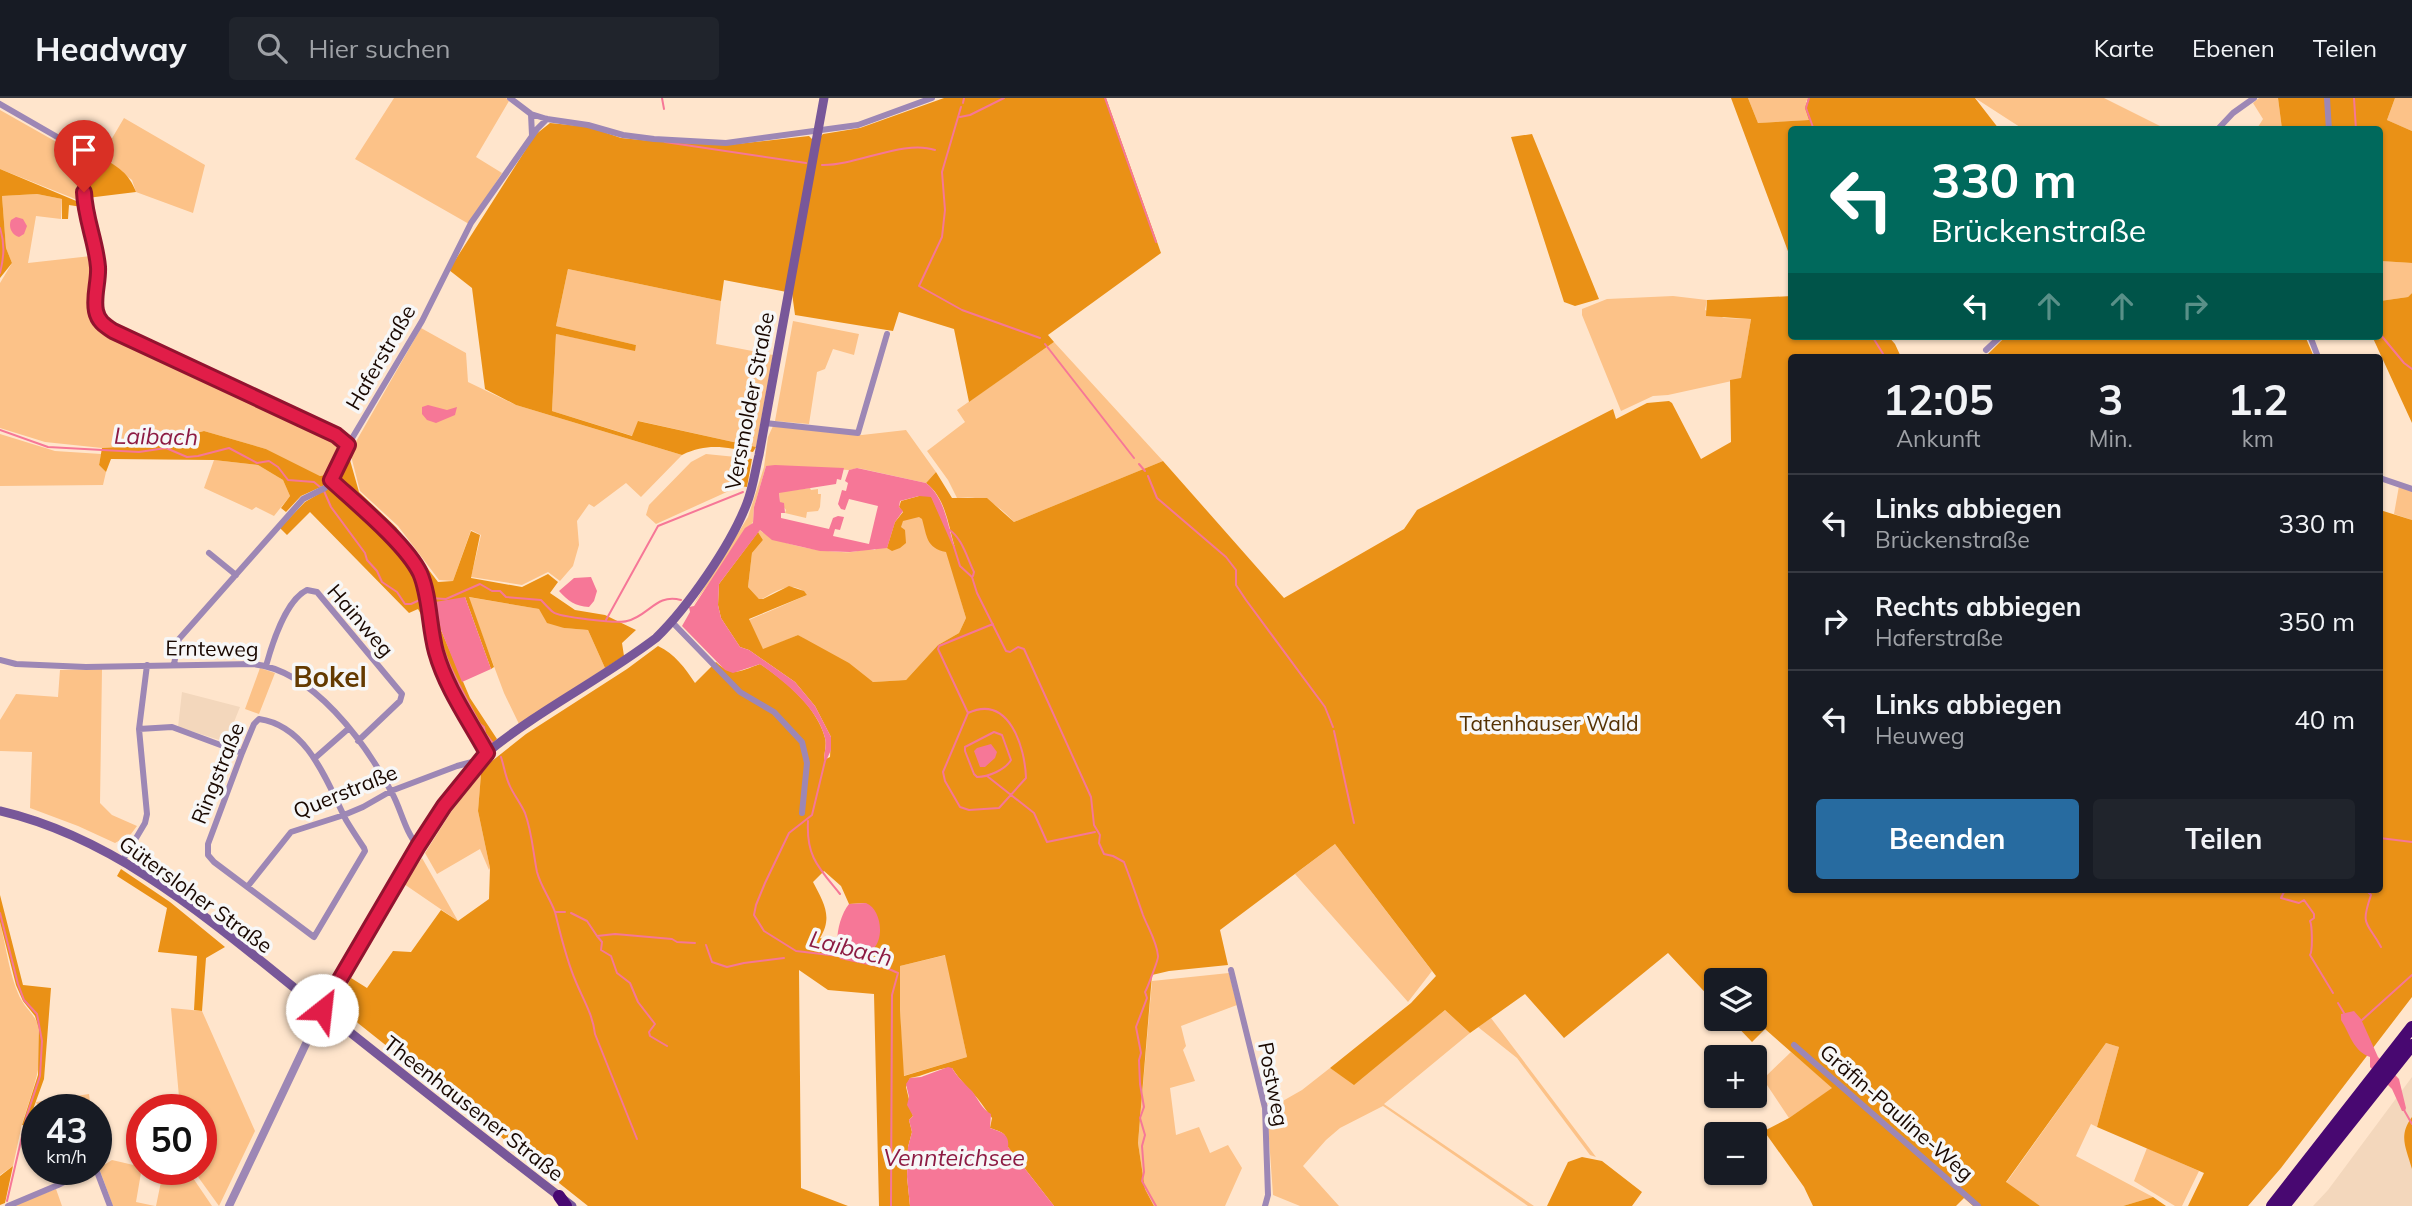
<!DOCTYPE html>
<html lang="de">
<meta charset="utf-8">
<style>
:root{--surface:#171b24;--page:#20242c;--text:#f1f3f6;--muted:#9ea1a6;--line:#363941;--accent:#276ba0}
body{margin:0;font-family:Mulish,sans-serif;background:var(--page);color:var(--text);height:100vh;display:flex;flex-direction:column;font-size:26px;white-space:nowrap}
*{box-sizing:border-box;margin:0}
p{font-size:23px;color:var(--muted)}
.icon{flex:none;width:38px;height:38px;fill:none;stroke:currentColor;stroke-width:2;stroke-linecap:round;stroke-linejoin:round}
.map{position:relative;flex:1;overflow:hidden}
.drawer{position:absolute;left:1788px;top:256px;width:595px;height:539px;display:flex;flex-direction:column;background:var(--surface);border-radius:7px;box-shadow:0 2px 5px #0004}
.drawer>*{flex:none}
.top-card{position:absolute;left:1788px;top:28px;width:595px;height:214px;border-radius:7px;box-shadow:0 2px 5px #0004;background:#00695c;color:#fff;overflow:hidden}
.fabs{position:absolute;left:1704px;top:870px;display:grid;gap:14px}
.fabs a{display:grid;place-items:center;width:63px;height:63px;border-radius:7px;background:var(--surface);box-shadow:0 2px 5px #0004;font-size:35px}
.speed{position:absolute;left:21px;top:996px;display:flex;gap:14px;font-size:35px;font-weight:700;text-align:center}
.speed>*{display:grid;place-content:center;width:91px;height:91px;border-radius:50%;background:var(--surface);box-shadow:0 2px 5px #0004;line-height:1}
.speed small{font-size:18px;font-weight:400}
.speed .limit{border:10px solid #d22;background:#fff;color:#111}
.pin{position:absolute;display:grid;place-items:center;width:60px;height:60px;color:#fff;margin:-72px -30px;border-radius:50% 50% 50% 0;rotate:-45deg;box-shadow:0 0 7px #0007}
.pin .icon{rotate:45deg}
.me{position:absolute;width:77px;margin:-38px;rotate:29deg;stroke-linejoin:round;filter:drop-shadow(0 0 5px #0008)}
.turn{display:flex;align-items:center;gap:24px;height:147px;padding:0 28px;font-size:32px}
.turn .icon{width:91px;height:91px;stroke-width:2.5}
.turn b{display:block;font-size:49px;line-height:60px}
.lanes{display:flex;align-items:center;height:66px;padding:0 28px;background:#0003;justify-content:center;gap:35px;direction:ltr}
.lanes .off{opacity:.35}
.eta{display:flex;justify-content:space-evenly;align-items:center;height:119px;text-align:center}
.eta b{font-size:42px;font-weight:700;line-height:49px}
.button{display:flex;gap:14px;margin-top:auto;padding:14px 28px}
.button a{flex:1;height:80px;border-radius:7px;background:var(--accent);color:#fff;font-size:28px;font-weight:700;line-height:80px;text-align:center}
.button a+a{background:var(--page);color:var(--text)}
ul{padding:0;list-style:none}
li{display:flex;align-items:center;gap:21px;height:98px;padding:0 28px;border-top:2px solid var(--line)}
li div{flex:1}
li b{display:block;font-size:26px}
li em{font-style:normal}
header{display:flex;align-items:center;gap:42px;box-sizing:border-box;height:98px;padding:0 35px;background:var(--surface);border-bottom:2px solid var(--line)}
header strong{font-size:33px}
nav{display:flex;gap:38px;margin-inline-start:auto;font-size:24px}
.search{width:490px;height:63px;background:var(--page);display:flex;align-items:center;gap:18px;box-sizing:border-box;padding:0 24px;border-radius:7px;color:var(--muted);font-size:26px}
.map>svg:first-child{display:block}
.built{fill:#f3d7bc}
.green{fill:#fcc288}
.forest{fill:#ea9116;fill-rule:evenodd}
.water{fill:#f67797}
.lines{fill:none;stroke-linecap:round;stroke-linejoin:round}
.stream{stroke:#f67797;stroke-width:2}
.minor{stroke:#9d87b5;stroke-width:6}
.tertiary{stroke:#9d87b5;stroke-width:8}
.secondary{stroke:#785799;stroke-width:9}
.motorway{stroke:#480871;stroke-width:12}
.route-casing{stroke:#92132f;stroke-width:18}
.route{stroke:#e11d48;stroke-width:12}
.labels{text-anchor:middle;dominant-baseline:central;stroke-width:7;stroke-linejoin:round;paint-order:stroke}
.street-label{font-size:21px;fill:#190800;stroke:#f7f7f7}
.park-label{font-size:21px;fill:#543103;stroke:#f7f7f7}
.water-label{font-size:23px;font-style:italic;fill:#8d1b43;stroke:#f7f7f7}
.district-label{font-size:28px;font-weight:bold;fill:#643a00;stroke:#f7f7f7}
</style>
<header>
<strong>Headway</strong>
<div class="search"><svg class="icon" aria-label="search" viewBox="0 0 24 24"><circle cx="10" cy="10" r="6"/><path d="M15 15l6 6"/></svg>Hier suchen</div>
<nav><a>Karte</a><a>Ebenen</a><a>Teilen</a></nav>
</header>
<div class="map">
<svg width="2412" height="1108" viewBox="0 0 2412 1108">
<rect width="100%" height="100%" fill="#ffe5cc"/>
<path class="built" d="M182 594 240 609 226 644 178 629Z
M2412 979V1108H2313L2328 1092Z"/>
<path class="green" d="M394 0H506L509 3 476 59 502 75 469 126 355 61Z
M1748 0H1808L1806 4 1810 22 1758 25Z
M1975 0H2104L2166 31H2023Z
M2259 0H2278L2282 31H2260L2258 29 2263 21 2253 5Z
M2395 0H2412V33L2387 22Z
M0 12 83 59 87 68 80 103 0 71Z
M124 20 205 67 193 115 136 94 132 82 101 59Z
M37 96 62 101 61 121 36 118 28 165 91 158 97 182 94 214 99 229 335 339 342 345 344 352 331 376 320 378 266 351 204 333 151 347 102 350 45 344 0 330V185L12 165 6 150 2 98Z
M2380 163 2412 165V195L2408 199 2380 203Z
M568 171 721 203 716 246 773 257 756 349 639 323 633 338 552 313 556 236 634 252 636 247 556 228Z
M1673 198 1707 202 1705 212 1724 220 1751 221 1741 281 1668 297 1653 298 1621 313 1582 217V211L1607 201Z
M793 223 859 236 854 257 833 251 825 271 817 274 809 326 775 323Z
M421 230 466 255 468 284 516 307 682 357 641 399 626 385 594 409 589 406 577 423 579 447 573 468 560 483 548 474 522 487 471 479 481 437 471 432 453 483 439 482 398 428 360 393 350 354Z
M1054 244 1163 363 1014 424C996 405 985 397 957 400L948 382 927 353 965 324 957 312Z
M773 328 862 337 906 332 936 374 926 385 858 370 849 372 766 368 754 409 753 424 692 509 748 419 764 369 768 339Z
M0 336 55 353 101 356 99 367 106 374 103 387 0 388Z
M706 356 746 360 740 388 656 426 646 417 649 407 691 364Z
M214 362 258 367 283 382 290 398 274 418 256 409 252 412 204 390Z
M2399 388 2412 393V422L2394 416Z
M810 390 811 392 818 391V396H821L820 409 818 413 807 414 806 420 785 415 786 412 780 404 779 394Z
M931 398 966 520 959 535 938 547 906 582 873 584 798 537 763 552 749 522 807 497C793 481 777 493 762 501H759L748 489 752 455 763 442 758 434 760 432C774 447 832 456 852 454 861 453 866 450 875 452L895 424Z
M468 499 539 511 564 530 588 532 605 570 519 626 504 595Z
M260 570 275 575 259 616 245 611Z
M102 571 100 705 112 717 137 728 131 736 115 745 78 728 30 710 32 654 0 653V622L16 596 58 599 60 572Z
M481 676 478 713 490 770 489 772 480 751 437 776 425 755 451 714Z
M1335 746 1432 873 1408 904 1295 776Z
M422 760 458 823 404 786Z
M0 824C6 848 10 882 22 903 28 913 36 918 39 930 46 962 31 996 22 1026 19 1040 16 1054 13 1068L0 1077Z
M946 857 967 959 903 978 900 912V868Z
M1229 875 1237 907 1181 928 1186 948 1183 952 1195 983 1170 990 1176 1037 1199 1029 1210 1055 1228 1047 1242 1070 1225 1108H1154L1145 1091 1138 1045 1152 883Z
M171 910 202 913 255 1033 219 1108 196 1076V1071H201V1012L180 1010Z
M1445 912 1470 935 1384 1006 1534 1108H1528L1383 1008 1340 1030 1326 1042 1303 1068 1339 1108H1300L1273 1097 1267 1012 1302 992 1330 970 1354 986Z
M1491 920 1596 1059 1590 1057 1517 960 1478 929Z
M2106 945 2119 949 2097 1029 2091 1026 2076 1058 2153 1099 2123 1108H2040L2006 1085Z
M1791 954 1833 990 1789 1020 1763 981Z
M89 996 91 1011H39L36 1004Z
M2147 1050 2199 1073 2182 1108H2175L2134 1083Z
M112 1062 142 1069 136 1104 155 1108H113L99 1070Z
M163 1074 193 1080 212 1108H156Z
M56 1091 62 1108H11Z"/>
<path class="forest" d="M944 0H1106L1161 155 1048 237 1054 244 969 304 954 231 899 214 893 233 795 217 792 195 724 182 721 203 568 171 556 228 636 247 635 253 556 236 552 313 632 338 638 323 756 349 753 354C726 350 709 344 682 357L516 307 485 291 472 190 449 172 535 37 550 25 589 29 621 40 662 44 727 47 809 38 812 41 820 39 823 36 860 30Z
M1731 0H1748L1758 25 1809 22 1805 10 1808 0H1975L1999 31 1792 32V164Z
M2278 0H2395L2387 22 2412 33V165L2380 163V32L2282 31Z
M1532 36 1599 201 1575 208 1564 204 1511 39Z
M101 59C118 69 129 75 136 94L87 100 91 78Z
M0 71 81 105 82 109 69 107 68 121H62V101L37 96 2 98 6 150 12 165 0 180Z
M2412 195V325L2372 238H2380V203L2408 199Z
M1792 198V238H1888L1895 246 1901 259H1792V791H2380V412L2412 422V899L2281 1070 2248 1108H2188L2204 1075 2097 1029 2119 949 2106 945 2006 1084 2040 1108H1973L1964 1100 1956 1108H1813L1804 1089 1764 1033 1789 1020 1832 990 1765 931 1752 944 1730 921 1755 920V882H1717V907L1668 855 1564 940 1525 896 1470 935 1445 912 1354 987 1330 970 1411 905 1436 878 1335 746 1220 832 1228 867 1169 873 1152 877 1138 1045 1145 1091 1154 1108H1054L1008 1049C1006 1033 1003 1035 990 1030L992 1020C987 1014 983 1007 978 1001 969 990 960 983 952 970 939 969 924 978 910 980L906 989 913 1018 909 1022 912 1034 908 1049 907 1079 910 1108H879L874 896 828 892 799 872 801 1090 848 1108H588L344 914 340 902 351 880 367 890 393 853 411 854 441 812 458 823 489 801 490 770 478 713 481 676 492 663 526 636 627 571 658 548C675 556 685 570 695 585L716 564C733 580 740 573 760 566 785 583 817 609 825 640 827 647 824 655 824 662L830 659 831 639 815 608 795 584 749 552 740 549 721 520 718 507 719 486 758 434 763 442 752 455 748 489 759 501H763L789 488 804 493 807 497 749 521 763 551 798 537 849 565 873 584 906 582 938 547 959 535 966 520 946 454C926 450 927 438 922 421L919 419 903 423 901 429 905 432 906 445 900 450 892 453 887 450 895 424 903 414 899 409 901 403 919 398H931L955 450C948 427 946 400 926 385L936 374 952 400H987L1014 424 1163 363 1284 500 1404 431 1417 412 1613 311 1616 321 1647 305 1669 303 1672 305 1701 361 1731 344 1730 282 1741 280 1751 221 1706 218 1707 202ZM824 773 841 788 849 806 866 805 872 851 856 847 853 849 852 859 882 866 838 858 836 846 820 840C833 819 824 805 813 784ZM945 857 967 959 904 978 900 912V868Z
M2006 238H2305L2314 259H1994L1988 256Z
M204 333 266 351 320 378 331 376 323 388 301 398 286 414 281 410 290 398 283 382 258 367 214 362 111 361 106 374 99 367 102 350 151 347Z
M348 355 359 394 396 429 438 484 453 483 471 433 480 437 471 480 522 489 548 476 558 484 550 495 575 512 605 517 636 532 622 545 624 558 605 570 588 532 564 530 547 525 539 511 469 499 494 569 491 571 465 499 441 532 470 600 497 641 490 647 443 567 431 527 426 526 418 511 409 515 310 414 287 437 280 430 305 404 332 388Z
M746 360 752 361 747 389 740 388Z
M121 771 170 804 225 849 206 860 202 913 194 912 197 858 158 854 167 810 117 778Z
M0 797 23 887 51 890 44 981 27 1028 22 1027 38 977 39 931 35 918 23 903 16 887 0 824Z
M2412 1019V1071C2406 1049 2398 1038 2412 1019Z
M1582 1059 1602 1063 1642 1094 1632 1108H1547L1568 1064Z
M13 1068 5 1105 0 1107V1078Z
M2153 1099 2166 1108H2123Z"/>
<path class="water" d="M16 119 23 121 27 128 24 136 19 139C12 137 8 129 11 122Z
M428 307 447 312 457 309 455 317 436 325 427 322 422 316V309Z
M775 367 844 370 841 382 837 381 836 386 779 395 780 404 784 405 785 415H781V420L829 431 833 420 838 418 844 419 840 432 835 431 833 438 869 446 878 408 849 401 845 412 841 411 838 406 842 392 846 393 848 385 845 383 849 372 857 370 926 385C946 401 947 427 955 450L954 451 931 399 919 398 900 403 899 409 903 413 895 424 887 450 850 454 820 453 772 442 760 432 719 486 718 507 721 520 740 549 749 552 795 584 815 608 831 639V652L826 663 824 662C824 655 827 647 825 640 818 610 784 583 760 566L733 575 725 572 682 528 690 514 689 509 694 508 745 430 753 425 754 409 766 368Z
M591 479 597 493 594 503 589 509C575 508 568 503 559 493L574 480Z
M465 499 491 571 462 584 441 532 435 504Z
M991 646 997 654 995 660 985 669H980L974 653 977 650Z
M866 805C881 811 885 840 873 851L857 847 853 849 852 859 882 866V870L840 861C834 845 838 820 849 806Z
M2354 913 2361 921 2378 959 2399 981 2406 1010 2405 1013H2402L2392 991 2370 969V959C2353 953 2350 936 2341 922V916Z
M948 969 952 970C958 980 964 985 972 993 978 1001 982 1011 991 1016L990 1030C1000 1034 1010 1035 1008 1049L1054 1108H910L907 1079 908 1049 912 1034 909 1022 913 1018 907 1007 909 999 906 986 910 980 921 979Z"/>
<g class="lines">
<path class="stream" d="M662 0 664 11
M1105 0 1156 144
M1809 0 1806 10 1814 32
M2354 0 2356 32
M963 5 964 0
M961 9 942 74 945 112 942 139 919 188 962 212 1040 240
M960 19 970 17 1004 0
M665 44 806 65
M822 67C856 68 904 41 935 52
M0 130C5 146 4 159 0 175
M2380 236 2404 265 2412 271
M1872 238 1885 259
M1045 246 1134 360
M0 332 48 349 139 354 166 350 187 359 198 358 229 350 257 365 269 363 278 369 288 382 314 384 320 389
M1139 366 1145 373
M1148 378 1157 400 1226 459 1236 472V487L1246 502 1325 609 1333 629
M324 393 331 409 365 455 367 462 377 473 382 484 397 494 405 506H411L424 500
M948 431C962 439 967 460 974 474L973 478
M954 449 960 468 972 479 977 495 1006 553 1010 554 1018 549 1024 551 1091 699 1094 727 1100 737 1099 745 1104 756 1113 758 1124 764C1131 782 1137 800 1143 817 1148 830 1157 844 1158 858 1159 860 1147 891 1145 894L1147 900 1136 929 1141 955 1139 962 1140 986 1144 1009 1140 1020 1145 1037 1142 1048 1144 1074 1142 1083 1156 1108
M429 500 446 501 480 486 492 493H500L506 499 541 502C545 506 549 511 553 514 559 519 618 526 627 523 649 518 656 495 681 502
M433 502C435 547 459 587 480 626L484 629 485 635 493 645
M606 522 658 428 743 394
M968 615C1009 596 1025 649 1026 680L999 710 969 712 960 709 945 683 943 674 968 615 938 551 939 548 993 526
M1334 633 1354 725
M994 634 1002 637 1011 662C1005 672 988 679 977 679L974 676 965 653V649Z
M501 659C504 668 505 677 509 686 513 696 520 704 525 715 532 734 533 754 537 774 541 789 550 800 555 814H565
M825 663 812 717 789 735 765 785 756 807 754 817 764 833 796 853 839 858
M987 678 1034 715 1047 744 1095 734
M808 723C806 759 819 770 840 796
M2380 740 2412 744
M2273 791 2276 794 2285 792 2281 800 2299 805 2304 802 2314 816V820L2310 823C2312 827 2313 852 2310 857L2333 895
M2365 791 2371 797C2360 829 2367 823 2381 849
M555 814C561 838 566 861 576 884 583 901 593 917 595 936L637 1041
M0 815 18 886 24 902 37 916 42 943 40 978 27 1017 7 1103
M571 815 587 823 597 838 615 836 672 841 677 844 695 845
M597 838 602 844 601 852 611 858 617 875 630 885 638 904 655 926 649 934 650 938 667 948
M706 847 712 864 727 869 744 865 784 860
M882 868 898 875 892 897 891 1108
M2338 905 2344 915
M2362 922 2412 877
M2404 1012 2412 1026"/>
<path class="minor" d="M510 0 531 16 547 21 588 27 623 37 654 41 726 45 858 27 932 0
M2327 0 2329 32
M0 6 85 55C96 68 85 80 84 95 82 121 96 145 98 170 99 184 93 200 96 213 98 223 104 227 113 233L336 337 348 347
M531 16 532 37
M2217 32 2233 15 2254 0
M2310 238 2318 259
M1986 252 2001 238
M765 325 858 335 887 236
M2380 380 2412 391
M331 382 385 432 413 463 420 475 424 487 430 534 440 569 487 655
M209 455 236 477
M672 524 740 594 774 614 802 644 807 665 802 715
M0 562 16 566 86 569 253 566C313 572 365 644 392 695 401 711 405 734 418 748
M174 566 179 541 303 401 325 390 331 382 348 347 422 223 471 125 537 31 547 21
M266 568C272 546 286 502 307 492L317 494 402 596 400 603 358 643
M259 621C308 628 327 684 346 722 352 732 358 741 364 750L365 753 314 839 214 764 208 757V746L242 655 254 626Z
M139 631 172 629 242 655
M315 660 348 631
M123 762 145 725 147 716 139 631 147 567
M248 788 291 734 344 717 363 709 391 693 457 668 472 664 476 667
M1231 872 1265 1010 1268 1097 1265 1108
M1794 947 1978 1108
M96 1071 110 1108
M8 1108 58 1087 91 1071"/>
<path class="tertiary" d="M229 1108 322 912"/>
<path class="secondary" d="M0 713C125 742 223 834 322 912 405 978 488 1044 572 1108
M322 912C355 848 393 785 433 725 448 702 468 670 489 653 541 611 602 581 656 540 688 509 731 447 747 405 753 390 755 373 759 357L824 0"/>
<path class="motorway" d="M559 1098 566 1108
M2272 1108 2412 929
M2284 1108 2412 947"/>
</g>
<g class="lines">
<g class="route-casing">
<path id="route" d="M84 94C85 120 96 144 98 169 99 183 93 199 96 213 98 223 104 227 113 233L336 337 348 347 331 382C356 405 406 446 420 475 430 498 429 529 436 554 446 590 469 622 487 655L444 708 418 748 322 912"/>
</g>
<use href="#route" class="route"/>
</g>
<g class="labels">
<g class="street-label">
<text transform="translate(380 259) rotate(-60)">Haferstraße</text>
<text transform="translate(749 303) rotate(-79)">Versmolder Straße</text>
<text transform="translate(361 522) rotate(49)">Hainweg</text>
<text transform="translate(212 550) rotate(1)">Ernteweg</text>
<text transform="translate(217 675) rotate(-68)">Ringstraße</text>
<text transform="translate(345 693) rotate(-22)">Querstraße</text>
<text transform="translate(196 796) rotate(36)">Gütersloher Straße</text>
<text transform="translate(1274 986) rotate(79)">Postweg</text>
<text transform="translate(474 1010) rotate(38)">Theenhausener Straße</text>
<text transform="translate(1897 1014) rotate(41)">Gräfin-Pauline-Weg</text>
</g>
<g class="park-label">
<text x="1549" y="625">Tatenhauser Wald</text>
</g>
<g class="water-label">
<text transform="translate(156 338) rotate(1)">Laibach</text>
<text transform="translate(851 850) rotate(14)">Laibach</text>
<text x="954" y="1059">Vennteichsee</text>
</g>
<g class="district-label">
<text x="330" y="578">Bokel</text>
</g>
</g>
</svg>
<div class="fabs">
<a><svg class="icon" aria-label="layers" viewBox="0 0 24 24"><path d="M12 4l9 5-9 5-9-5zM3 14l9 5 9-5"/></svg></a>
<a>+</a>
<a>−</a>
</div>
<div class="speed"><div>43<small>km/h</small></div><div class="limit">50</div></div>
<div class="pin" style="left:84px;top:94px;background:#d93025"><svg class="icon" aria-label="arrive" viewBox="0 0 24 24"><path d="M6 21V4h12l-3 4 3 4H6"/></svg></div>
<svg class="me" style="left:322px;top:912px" viewBox="-20 -20 40 40"><circle r="19" fill="#fff"/><path d="M0-13L10 11 0 6-10 11z" fill="#e11d48"/></svg>
<div class="top-card">
<div class="turn"><svg class="icon" aria-label="left" viewBox="0 0 24 24"><path d="M17 20v-9H6M10 6l-5 5 5 5"/></svg><div><b>330 m</b>Brückenstraße</div></div>
<div class="lanes"><svg class="icon" aria-label="left" viewBox="0 0 24 24"><path d="M17 20v-9H6M10 6l-5 5 5 5"/></svg><svg class="icon off" aria-label="ahead" viewBox="0 0 24 24"><path d="M12 20V5M6 11l6-6 6 6"/></svg><svg class="icon off" aria-label="ahead" viewBox="0 0 24 24"><path d="M12 20V5M6 11l6-6 6 6"/></svg><svg class="icon off" aria-label="right" viewBox="0 0 24 24"><path d="M7 20v-9h11M14 6l5 5-5 5"/></svg></div>
</div>
<section class="drawer">
<div class="eta">
<div><b>12:05</b><p>Ankunft</p></div>
<div><b>3</b><p>Min.</p></div>
<div><b>1.2</b><p>km</p></div>
</div>
<ul>
<li><svg class="icon" aria-label="left" viewBox="0 0 24 24"><path d="M17 20v-9H6M10 6l-5 5 5 5"/></svg><div><b>Links abbiegen</b><p>Brückenstraße</p></div><em>330 m</em></li>
<li><svg class="icon" aria-label="right" viewBox="0 0 24 24"><path d="M7 20v-9h11M14 6l5 5-5 5"/></svg><div><b>Rechts abbiegen</b><p>Haferstraße</p></div><em>350 m</em></li>
<li><svg class="icon" aria-label="left" viewBox="0 0 24 24"><path d="M17 20v-9H6M10 6l-5 5 5 5"/></svg><div><b>Links abbiegen</b><p>Heuweg</p></div><em>40 m</em></li>
</ul>
<div class="button"><a>Beenden</a><a>Teilen</a></div>
</section>
</div>
